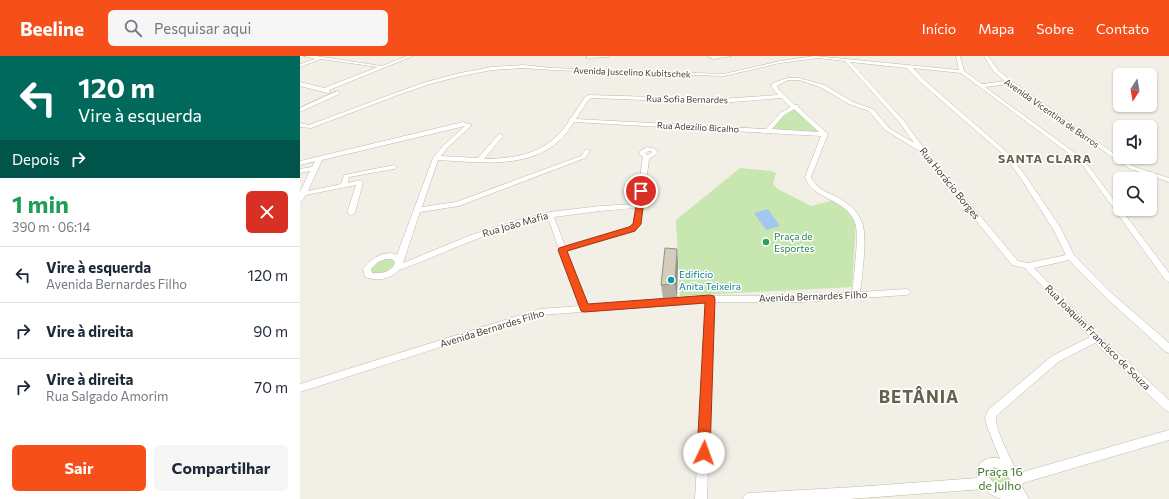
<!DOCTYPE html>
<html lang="pt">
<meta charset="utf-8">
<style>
:root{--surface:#fff;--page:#f6f6f7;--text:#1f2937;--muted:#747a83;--line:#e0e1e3;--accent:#f64f1a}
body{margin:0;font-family:Commissioner,sans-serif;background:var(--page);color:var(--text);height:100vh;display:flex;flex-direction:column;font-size:15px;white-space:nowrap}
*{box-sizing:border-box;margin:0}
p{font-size:13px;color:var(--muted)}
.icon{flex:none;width:22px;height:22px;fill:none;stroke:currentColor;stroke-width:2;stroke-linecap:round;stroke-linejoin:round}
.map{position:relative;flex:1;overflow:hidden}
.panel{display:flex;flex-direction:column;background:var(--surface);width:300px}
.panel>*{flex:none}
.top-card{background:#00695c;color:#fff;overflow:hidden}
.needle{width:26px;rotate:191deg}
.buttons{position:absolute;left:813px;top:12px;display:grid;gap:8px}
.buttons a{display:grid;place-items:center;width:44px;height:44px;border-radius:6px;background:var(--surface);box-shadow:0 1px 3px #0004;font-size:20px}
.pin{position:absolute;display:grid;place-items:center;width:34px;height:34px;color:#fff;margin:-17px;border:2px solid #fff;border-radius:50%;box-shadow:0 1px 4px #0007}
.me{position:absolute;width:44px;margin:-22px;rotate:3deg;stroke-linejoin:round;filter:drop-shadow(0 0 3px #0008)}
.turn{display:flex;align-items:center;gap:14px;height:84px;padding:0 12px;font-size:18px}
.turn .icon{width:52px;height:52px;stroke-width:2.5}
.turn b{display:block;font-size:28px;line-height:34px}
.then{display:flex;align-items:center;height:38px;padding:0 12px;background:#0003;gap:8px;font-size:15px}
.round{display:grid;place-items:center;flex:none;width:42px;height:42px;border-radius:6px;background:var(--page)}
.summary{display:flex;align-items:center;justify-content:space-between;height:68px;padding:0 12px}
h1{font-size:24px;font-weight:700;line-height:30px;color:#1e9e55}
.cta{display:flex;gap:8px;margin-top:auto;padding:8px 12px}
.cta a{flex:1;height:46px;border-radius:6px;background:var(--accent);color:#fff;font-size:16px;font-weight:700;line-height:46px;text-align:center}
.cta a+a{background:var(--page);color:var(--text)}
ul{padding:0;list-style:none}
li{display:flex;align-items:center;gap:12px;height:56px;padding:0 12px;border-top:1px solid var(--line)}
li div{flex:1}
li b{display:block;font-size:15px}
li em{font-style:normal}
header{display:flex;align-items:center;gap:24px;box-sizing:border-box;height:56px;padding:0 20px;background:var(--accent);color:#fff}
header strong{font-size:19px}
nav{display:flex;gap:22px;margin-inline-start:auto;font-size:14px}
.search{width:280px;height:36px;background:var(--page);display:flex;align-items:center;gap:10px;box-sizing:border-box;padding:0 14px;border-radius:6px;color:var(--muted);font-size:15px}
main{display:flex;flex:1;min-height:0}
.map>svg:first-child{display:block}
.green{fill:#c8e6af}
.water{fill:#a3c8ef}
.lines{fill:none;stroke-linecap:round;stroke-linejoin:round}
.street-casing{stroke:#beb8a8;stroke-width:1}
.street{fill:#fff;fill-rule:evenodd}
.wall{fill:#b6b0a1}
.shaded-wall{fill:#949083}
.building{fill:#d4cdbb;stroke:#949083}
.route{fill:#f64f1a;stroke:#a03311}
.leisure-dot{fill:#2e9e5b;stroke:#fff;stroke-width:1.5}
.culture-dot{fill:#0f9aa8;stroke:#fff;stroke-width:1.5}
.labels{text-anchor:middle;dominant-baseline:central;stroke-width:3;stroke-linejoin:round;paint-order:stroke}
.far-street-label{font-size:9px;fill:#454035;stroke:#fff}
.street-label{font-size:10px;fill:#454035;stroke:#fff}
.leisure-label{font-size:10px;fill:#27864d;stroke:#fff;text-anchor:start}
.culture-label{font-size:10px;fill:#0d838f;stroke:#fff;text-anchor:start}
.far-district-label{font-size:12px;font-weight:bold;letter-spacing:1px;fill:#685f4d;stroke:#fff}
.near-park-label{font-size:12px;fill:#3f752a;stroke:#fff}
.near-district-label{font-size:17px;font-weight:bold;letter-spacing:1px;fill:#685f4d;stroke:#fff}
</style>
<header>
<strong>Beeline</strong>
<div class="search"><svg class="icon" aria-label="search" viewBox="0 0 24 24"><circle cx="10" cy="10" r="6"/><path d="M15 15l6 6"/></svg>Pesquisar aqui</div>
<nav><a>Início</a><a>Mapa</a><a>Sobre</a><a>Contato</a></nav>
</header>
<main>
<section class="panel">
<div class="top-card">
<div class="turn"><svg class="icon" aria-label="left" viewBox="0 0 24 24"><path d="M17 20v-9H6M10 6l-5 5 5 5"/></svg><div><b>120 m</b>Vire à esquerda</div></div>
<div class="then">Depois<svg class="icon" aria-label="right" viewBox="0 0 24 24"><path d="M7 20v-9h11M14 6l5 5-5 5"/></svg></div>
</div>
<div class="summary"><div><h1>1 min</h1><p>390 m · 06:14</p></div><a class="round" style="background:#d93025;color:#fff"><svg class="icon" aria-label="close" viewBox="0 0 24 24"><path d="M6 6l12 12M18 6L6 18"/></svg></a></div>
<ul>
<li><svg class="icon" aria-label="left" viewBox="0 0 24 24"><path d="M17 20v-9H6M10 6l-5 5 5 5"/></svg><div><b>Vire à esquerda</b><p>Avenida Bernardes Filho</p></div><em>120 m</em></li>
<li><svg class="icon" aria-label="right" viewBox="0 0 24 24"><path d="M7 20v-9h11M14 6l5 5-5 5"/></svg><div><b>Vire à direita</b></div><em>90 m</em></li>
<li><svg class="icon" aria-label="right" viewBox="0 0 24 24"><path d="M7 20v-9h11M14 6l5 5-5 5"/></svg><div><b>Vire à direita</b><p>Rua Salgado Amorim</p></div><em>70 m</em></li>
</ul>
<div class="cta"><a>Sair</a><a>Compartilhar</a></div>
</section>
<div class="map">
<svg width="869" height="443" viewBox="0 0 869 443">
<rect width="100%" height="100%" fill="#f2f0e6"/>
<path class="green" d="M494 53 519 76 471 74 484 59Z
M440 112 471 115 476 117 473 128 478 133 511 150 534 144 541 147 556 167 552 231 380 240 376 164Z
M83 203 94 204 95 208C88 217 82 218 71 217L70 212 72 210Z
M695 409 714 421 711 435 691 430 686 415Z"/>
<path class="water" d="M468 153 480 170 466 174 454 157Z"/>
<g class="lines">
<g class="street-casing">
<path id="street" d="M4 0H16L82 10 107 0H113L29 34 31 35 28 37 0 30V26L24 32 78 11 21 3 0 11V8L15 3Z
M287 0H309L307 1 289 2H287Z
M408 0H432L413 3Z
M515 0 659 14 656 0H660L664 15 682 28 705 25 694 16 684 0H688L698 14 706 21 826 106 835 111 869 122V126L831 113 822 108 709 28 685 31 775 97 787 108 869 217V226L866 225 783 110 771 99 661 17 613 12 623 23 707 96 725 119 760 171 774 199 809 235 869 287V297L866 296 803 239 769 204 734 212 799 279 869 344V356L865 354 795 287 758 306 696 360C694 371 710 401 715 412L719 417 869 374V384L723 427 722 431 729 443H701L692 439 684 433 549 443H443L445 439 449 437 555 431 678 422C673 408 688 398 700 403L687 370 685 362 688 354 752 300 790 281 725 212 712 209 621 96 585 74 569 55 549 48 520 31 499 24H488L477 30 479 34 495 49H498V51L528 78 511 121C516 133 527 136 537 141 564 156 566 170 564 199 563 211 562 223 560 236L606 233 609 234 610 236 609 238 606 239 502 246H414L407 443H395L406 247 240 259 0 336V328L240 253 279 250 248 162C195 171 149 196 99 214 90 224 77 225 65 221L63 213C70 203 85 193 97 199L133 102 143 90 165 70 22 104 8 135 41 128 44 119 94 109 97 111 94 113 49 121 48 127 60 124 63 126 55 157 51 159 47 157 56 129 6 139 2 145 0 146V136L10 115 0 117V113L12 111 15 105 0 109V105L163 66 172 69 147 92 141 100 178 102 198 79 200 78 203 80 184 103C221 102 248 97 269 65L268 64 271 62 285 41 289 39 420 43 478 39 471 30 473 27 487 22H499L524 29 553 46 573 53 589 72 614 87 600 67 545 5 518 2 480 7 424 20 252 14 223 12 192 14 161 20 130 28 98 39 11 72 0 71V67L9 69 95 37 126 26 160 17 192 11 223 9 252 12 424 18 480 5ZM550 6 607 12 619 25 703 98 720 121 753 173 766 199 728 207 718 205 625 94 604 65ZM292 42 420 47 481 42 491 51 480 57 466 73 276 63 289 43ZM494 53 519 76 472 73 484 59ZM274 66 521 80 505 121C509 133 518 137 529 143 557 157 559 167 556 197 555 210 554 223 552 236L502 240H410L287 249 267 195 335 175 340 170 349 103 358 97 355 93 347 91 339 96 341 100 343 101 336 148 300 150 250 156 222 163 171 179 103 207 120 156 159 150 285 102 290 95 287 93 285 94 281 100 156 146 122 151 138 104C178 106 226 114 259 85 265 80 270 72 274 66ZM348 95H351L352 96 348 99 346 98 345 97ZM336 152 334 167 329 171 265 190 254 161 300 155ZM86 203H92L95 206C93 216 81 218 72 217L71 213 78 206ZM694 411C702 414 711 420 712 429L709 433C700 432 688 426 688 415Z
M37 35 40 37 39 38 0 56V52Z"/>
</g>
<use href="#street" class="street"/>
</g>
<path class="wall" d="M378 206 377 241 363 242 361 229Z"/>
<path class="shaded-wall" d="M377 193 378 206 377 241 375 228Z"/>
<path class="building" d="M365 192 377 193 375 228 361 229Z"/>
<path class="route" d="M339 133H344L345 135 341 168 335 175 267 195 288 248 410 239 414 240 415 243 410 397 408 401 404 403 399 401 397 397 405 247 284 256 281 255 258 194 259 192 329 171 333 168Z"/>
<circle class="leisure-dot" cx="466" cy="186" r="4"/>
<circle class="culture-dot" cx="371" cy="224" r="4"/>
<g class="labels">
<g class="far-street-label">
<text transform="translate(332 16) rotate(2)">Avenida Juscelino Kubitschek</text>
<text transform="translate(387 43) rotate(1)">Rua Sofia Bernardes</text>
<text transform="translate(752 57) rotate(35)">Avenida Vicentina de Barros</text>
<text transform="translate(398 71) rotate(3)">Rua Adezílio Bicalho</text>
</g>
<g class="street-label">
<text transform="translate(650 127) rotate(51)">Rua Horácio Borges</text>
<text transform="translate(215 168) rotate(-16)">Rua João Mafia</text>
<text transform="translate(513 240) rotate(-2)">Avenida Bernardes Filho</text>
<text transform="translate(192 272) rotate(-17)">Avenida Bernardes Filho</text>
<text transform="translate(798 281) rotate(45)">Rua Joaquim Francisco de Souza</text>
</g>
<g class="leisure-label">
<text x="474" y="180">Praça de<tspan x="474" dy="12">Esportes</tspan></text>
</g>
<g class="culture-label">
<text x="379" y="218">Edificio<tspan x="379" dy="12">Anita Teixeira</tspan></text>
</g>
<g class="far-district-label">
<text x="745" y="102">SANTA CLARA</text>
</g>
<g class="near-park-label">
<text x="700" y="415">Praça 16<tspan x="700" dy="14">de Julho</tspan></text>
</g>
<g class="near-district-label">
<text x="619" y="340">BETÂNIA</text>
</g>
</g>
</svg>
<div class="buttons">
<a><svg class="needle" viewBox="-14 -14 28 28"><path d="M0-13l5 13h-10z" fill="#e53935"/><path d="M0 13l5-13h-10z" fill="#747a83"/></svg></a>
<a><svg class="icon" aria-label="sound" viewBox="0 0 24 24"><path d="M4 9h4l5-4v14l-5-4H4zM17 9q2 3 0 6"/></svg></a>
<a><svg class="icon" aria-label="search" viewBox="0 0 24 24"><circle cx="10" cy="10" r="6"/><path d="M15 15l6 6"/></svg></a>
</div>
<div class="pin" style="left:341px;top:135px;background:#d93025"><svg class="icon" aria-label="arrive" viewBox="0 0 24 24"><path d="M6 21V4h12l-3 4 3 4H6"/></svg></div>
<svg class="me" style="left:404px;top:397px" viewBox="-20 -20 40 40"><circle r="19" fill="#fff"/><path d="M0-13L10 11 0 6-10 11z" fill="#f64f1a"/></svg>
</div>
</main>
